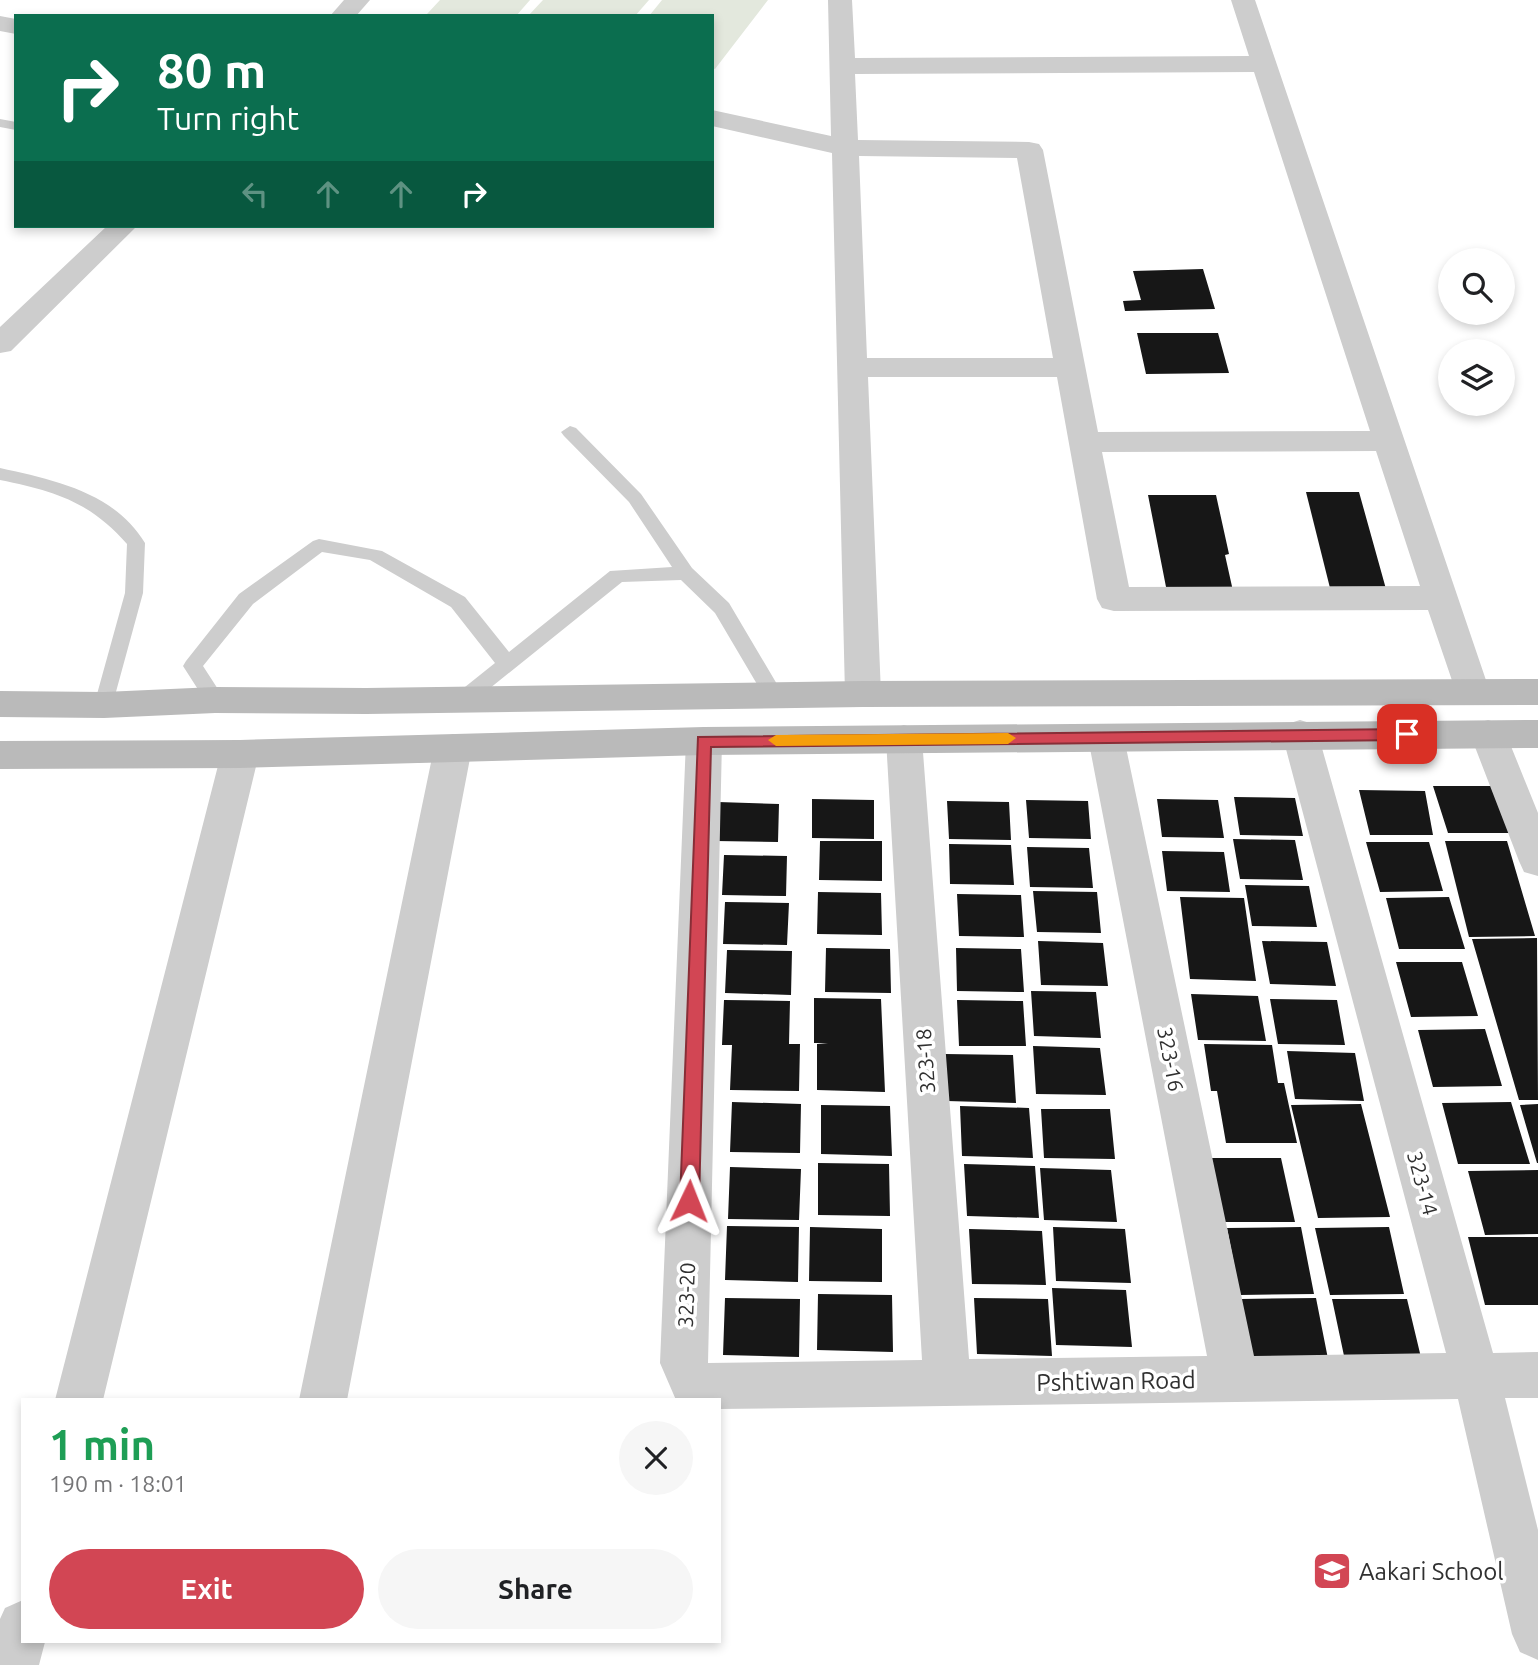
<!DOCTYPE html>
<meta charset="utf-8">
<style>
:root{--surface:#fff;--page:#f6f6f6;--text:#202124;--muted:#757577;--accent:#d24654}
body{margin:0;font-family:Ubuntu,sans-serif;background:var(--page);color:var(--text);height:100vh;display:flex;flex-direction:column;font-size:26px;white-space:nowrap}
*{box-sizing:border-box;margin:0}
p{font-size:23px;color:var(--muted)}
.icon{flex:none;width:38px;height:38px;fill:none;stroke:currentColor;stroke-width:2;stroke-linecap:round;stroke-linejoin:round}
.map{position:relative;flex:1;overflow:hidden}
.sheet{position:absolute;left:21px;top:1398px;width:700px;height:245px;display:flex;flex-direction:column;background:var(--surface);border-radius:0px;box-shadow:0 4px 10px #0003}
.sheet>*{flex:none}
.guide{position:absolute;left:14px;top:14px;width:700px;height:214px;border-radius:0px;box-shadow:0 4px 10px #0003;background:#0b6e4f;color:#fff;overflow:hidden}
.fabs{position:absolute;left:1438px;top:248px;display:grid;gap:14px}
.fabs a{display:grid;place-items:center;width:77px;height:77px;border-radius:50%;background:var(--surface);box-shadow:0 4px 10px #0003;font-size:35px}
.pin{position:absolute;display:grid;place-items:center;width:60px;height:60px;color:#fff;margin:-30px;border-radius:14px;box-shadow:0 4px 10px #0006}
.me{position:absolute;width:77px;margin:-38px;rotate:2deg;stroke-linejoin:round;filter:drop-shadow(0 0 5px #0008)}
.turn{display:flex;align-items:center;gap:24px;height:147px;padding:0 28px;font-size:32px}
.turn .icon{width:91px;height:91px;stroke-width:2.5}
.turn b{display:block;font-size:49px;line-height:60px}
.lanes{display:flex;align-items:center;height:66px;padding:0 28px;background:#0003;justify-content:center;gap:35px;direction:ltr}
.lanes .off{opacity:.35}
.round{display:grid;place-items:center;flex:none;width:74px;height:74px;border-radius:37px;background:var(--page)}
.overview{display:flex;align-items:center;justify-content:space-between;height:119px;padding:0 28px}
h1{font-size:42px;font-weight:700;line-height:52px;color:#1e9e55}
.cta{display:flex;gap:14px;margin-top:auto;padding:14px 28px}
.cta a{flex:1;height:80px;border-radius:42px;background:var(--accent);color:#fff;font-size:28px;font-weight:700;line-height:80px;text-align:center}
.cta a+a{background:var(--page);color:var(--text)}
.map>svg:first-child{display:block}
.green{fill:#e3e8dd}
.building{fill:#171717}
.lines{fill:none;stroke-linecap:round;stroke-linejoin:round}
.lane{fill:#cdcdcd;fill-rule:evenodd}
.street{fill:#cdcdcd;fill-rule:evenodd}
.secondary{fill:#bababa;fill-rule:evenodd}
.route{fill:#d24654;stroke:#882e37;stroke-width:2}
.slow{fill:#f59e0b}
.labels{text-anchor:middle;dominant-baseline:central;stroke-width:7;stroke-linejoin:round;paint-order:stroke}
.street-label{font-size:21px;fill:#303030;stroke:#fff}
.near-street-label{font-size:24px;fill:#303030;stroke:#fff}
.near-poi-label{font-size:24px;fill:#303030;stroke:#fff;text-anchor:start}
</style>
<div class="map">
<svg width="1538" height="1665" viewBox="0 0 1538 1665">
<rect width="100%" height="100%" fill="#fff"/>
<path class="green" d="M440 0H530L516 16 427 14Z
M543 0H649L635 16H528Z
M662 0H768L715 69 712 68V16H649Z"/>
<path class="building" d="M1203 269 1215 309 1125 311 1123 301 1141 300 1133 271Z
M1137 333H1218L1229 373 1146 374Z
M1306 492H1359L1386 589 1330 588Z
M1148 495H1216L1229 554 1225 555 1233 591 1167 592Z
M1433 786H1494L1509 833H1448Z
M1359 790 1425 791 1433 835H1370Z
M1234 797 1295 798 1303 836 1240 835Z
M812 799 874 800V839L812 838Z
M1157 799 1218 800 1224 838 1162 837Z
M1026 800 1088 801 1091 839 1029 838Z
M947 801 1009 802 1011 840 949 839Z
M718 802 779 804 778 842 716 841Z
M1233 839 1295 840 1303 880 1240 879Z
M820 841H882V881L819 880Z
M1445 841H1507L1535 936 1469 937Z
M1366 842H1429L1443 891 1380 892Z
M949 844 1011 845 1014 885 950 884Z
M1027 847 1089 848 1093 888 1030 887Z
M1162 851 1224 852 1230 892 1167 891Z
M724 855 787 856 786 896 722 895Z
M1245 885 1309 886 1317 927 1252 926Z
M1033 891 1097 892 1101 933 1037 932Z
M818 892 881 893 882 935 817 934Z
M957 894 1021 895 1024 937 959 936Z
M1180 897 1244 898 1256 981 1190 979Z
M1449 897 1465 949H1399L1386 898Z
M725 902 789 903 787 945 723 944Z
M1537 938 1538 1100H1519L1472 939Z
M1038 941 1103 943 1108 986 1041 985Z
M1262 941 1327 942 1336 986 1270 984Z
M826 948 890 949 891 993 825 992Z
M956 948 1021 949 1024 992 957 991Z
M727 950 792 951 791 995 725 993Z
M1396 962H1462L1478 1016 1411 1017Z
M1031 991 1096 992 1101 1038 1034 1036Z
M1191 994 1258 996 1266 1041 1198 1040Z
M814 998 881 999 885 1092 817 1090V1044L828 1043H814Z
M1270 999 1337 1000 1345 1045 1278 1044Z
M724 1000 790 1001 789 1044H800L799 1091 730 1090 732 1045H722Z
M957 1000 1023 1001 1026 1046H959Z
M1485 1029 1502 1086 1433 1087 1418 1030Z
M1204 1044 1272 1045 1278 1083H1284L1297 1143H1226L1217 1091H1211Z
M1033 1046 1100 1048 1106 1095 1036 1094Z
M1287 1051 1355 1053 1364 1101 1295 1099Z
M945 1054 1013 1055 1016 1103 947 1101Z
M732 1102 801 1104 800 1153 730 1152Z
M1511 1102 1530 1164H1458L1442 1103Z
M1361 1104 1390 1217 1318 1218 1291 1105Z
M1538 1104V1163H1537L1520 1105Z
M821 1105 890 1106 892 1156 821 1154Z
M960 1106 1029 1108 1033 1158 962 1156Z
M1041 1109H1110L1115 1159 1044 1158Z
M1211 1158H1281L1295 1222H1222Z
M818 1163 889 1164 890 1216 818 1215Z
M964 1164 1035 1166 1039 1218 967 1216Z
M730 1167 801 1169 799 1220 728 1219Z
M1040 1168 1111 1170 1117 1222 1044 1220Z
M1538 1170V1234L1485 1235 1468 1171Z
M727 1226 799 1227 798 1282 725 1280Z
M810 1227 882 1229V1282L809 1281Z
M1053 1227 1125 1229 1131 1283 1056 1281Z
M1301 1227 1314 1294 1240 1295 1227 1228Z
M1389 1227 1404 1294 1330 1295 1315 1228Z
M969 1229 1042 1231 1046 1285 972 1284Z
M1468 1237H1538V1305H1485Z
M1052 1288 1126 1290 1132 1347 1056 1345Z
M818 1294 892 1295 893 1352 817 1350Z
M725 1298 800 1299 799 1357 723 1355Z
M974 1298 1048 1299 1052 1356 977 1354Z
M1316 1298 1330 1369H1254L1241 1299Z
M1332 1299H1407L1424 1370H1347Z"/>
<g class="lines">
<path class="lane" d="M0 119 16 122V130L0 127Z
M570 426 576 428 641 494 692 568 729 603 784 696 781 701 774 703 767 701 715 613 681 580 622 582 469 705 462 707 455 705 452 700 455 695 495 663 451 607 370 560 322 552 253 604 203 666 225 700 222 705 215 707 208 705 183 666 186 661 239 594 313 541 319 539 382 551 465 597 509 652 610 571 672 567 629 502 564 436 561 432Z
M0 468C54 480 114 492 145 543L143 593 111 710 104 712 97 710 94 705 125 593 127 544C89 501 54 491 0 480Z"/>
<path class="street" d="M344 0H370L356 16H330Z
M828 0H852L855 58 1249 56 1231 0H1255L1490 692 1485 701 1472 705 1459 701 1428 610 1114 611 1102 608 1097 599 1057 377H868L881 694 876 703 863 707 850 703 845 694 832 153 712 126V110L831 136ZM1254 72 1370 431 1098 432 1043 150 1039 144 1029 142 858 140 855 74ZM859 156 1017 158 1053 358H867ZM1376 451 1420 586 1129 587 1102 452Z
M0 16 16 19V34L0 31Z
M107 226H137L11 351 0 353V327Z
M1300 720 1313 724 1318 734 1493 1353 1538 1352V1398H1505L1538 1530V1660L1520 1652 1512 1634 1458 1399 719 1409V1400H676L660 1363 686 741 691 731 704 727 717 731 722 741 708 1363 922 1360 886 739 891 729 904 725 917 729 922 739 969 1359 1207 1356 1088 738 1093 728 1106 724 1119 728 1124 738 1254 1356 1446 1353 1282 734 1287 724Z
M1488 720 1501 724 1506 734 1538 813V876L1524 872 1519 861 1470 734 1475 724Z
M453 734 466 738 472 748 347 1400H299L434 748 440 738Z
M240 740 253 744 259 754 103 1400H55L221 754 227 744Z
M23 1600V1642H45L39 1665H0V1619L5 1608Z"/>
<path class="secondary" d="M1538 679V705L863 707 366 714 215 713 104 718 0 717V691L104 692 215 687 366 688 863 681Z
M1538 720V748L704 755 240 768 0 769V741L240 740 704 727Z"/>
</g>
<path class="route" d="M1407 729 1415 734 1407 740 711 747 699 1201 696 1207 689 1209 683 1207 680 1201 698 737Z"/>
<path class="slow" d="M1008 733 1016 738 1008 744 776 746 768 740 776 735Z"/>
<defs>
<g id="school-square" transform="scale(2.0125)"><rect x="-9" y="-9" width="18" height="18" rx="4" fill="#d24654" stroke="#fff"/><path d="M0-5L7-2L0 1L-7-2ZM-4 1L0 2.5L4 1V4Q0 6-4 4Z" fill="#fff"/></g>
</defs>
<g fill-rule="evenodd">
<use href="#school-square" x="1332" y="1571"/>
</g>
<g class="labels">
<g class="street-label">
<text transform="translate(1171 1059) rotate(79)">323-16</text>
<text transform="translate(925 1061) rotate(-94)">323-18</text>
<text transform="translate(1423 1183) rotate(75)">323-14</text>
<text transform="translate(686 1295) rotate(-88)">323-20</text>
</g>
<g class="near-street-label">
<text transform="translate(1116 1381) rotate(-1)">Pshtiwan Road</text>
</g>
<g class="near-poi-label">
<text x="1359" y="1571">Aakari School</text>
</g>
</g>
</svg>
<div class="fabs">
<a><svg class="icon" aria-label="search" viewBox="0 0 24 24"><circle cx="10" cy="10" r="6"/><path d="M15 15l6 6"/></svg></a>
<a><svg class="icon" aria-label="layers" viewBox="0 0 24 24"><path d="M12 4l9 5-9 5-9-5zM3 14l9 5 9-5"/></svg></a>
</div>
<div class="pin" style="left:1407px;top:734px;background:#d93025"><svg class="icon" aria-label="arrive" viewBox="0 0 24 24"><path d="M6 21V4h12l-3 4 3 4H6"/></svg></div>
<svg class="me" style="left:689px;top:1201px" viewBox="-20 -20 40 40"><path d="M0-17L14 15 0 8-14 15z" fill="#d24654" stroke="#fff" stroke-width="4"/></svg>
<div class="guide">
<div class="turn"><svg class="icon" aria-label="right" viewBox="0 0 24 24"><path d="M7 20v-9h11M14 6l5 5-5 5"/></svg><div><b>80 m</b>Turn right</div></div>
<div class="lanes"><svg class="icon off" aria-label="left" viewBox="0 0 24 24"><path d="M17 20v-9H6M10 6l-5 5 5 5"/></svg><svg class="icon off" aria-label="ahead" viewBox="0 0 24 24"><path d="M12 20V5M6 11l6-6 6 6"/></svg><svg class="icon off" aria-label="ahead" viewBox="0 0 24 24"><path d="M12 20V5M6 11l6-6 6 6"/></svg><svg class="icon" aria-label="right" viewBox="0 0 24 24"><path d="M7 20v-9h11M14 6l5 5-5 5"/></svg></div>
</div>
<section class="sheet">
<div class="overview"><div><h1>1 min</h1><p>190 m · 18:01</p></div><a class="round"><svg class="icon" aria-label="close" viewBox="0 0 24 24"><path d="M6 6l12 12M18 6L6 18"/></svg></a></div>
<div class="cta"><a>Exit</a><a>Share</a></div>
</section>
</div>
